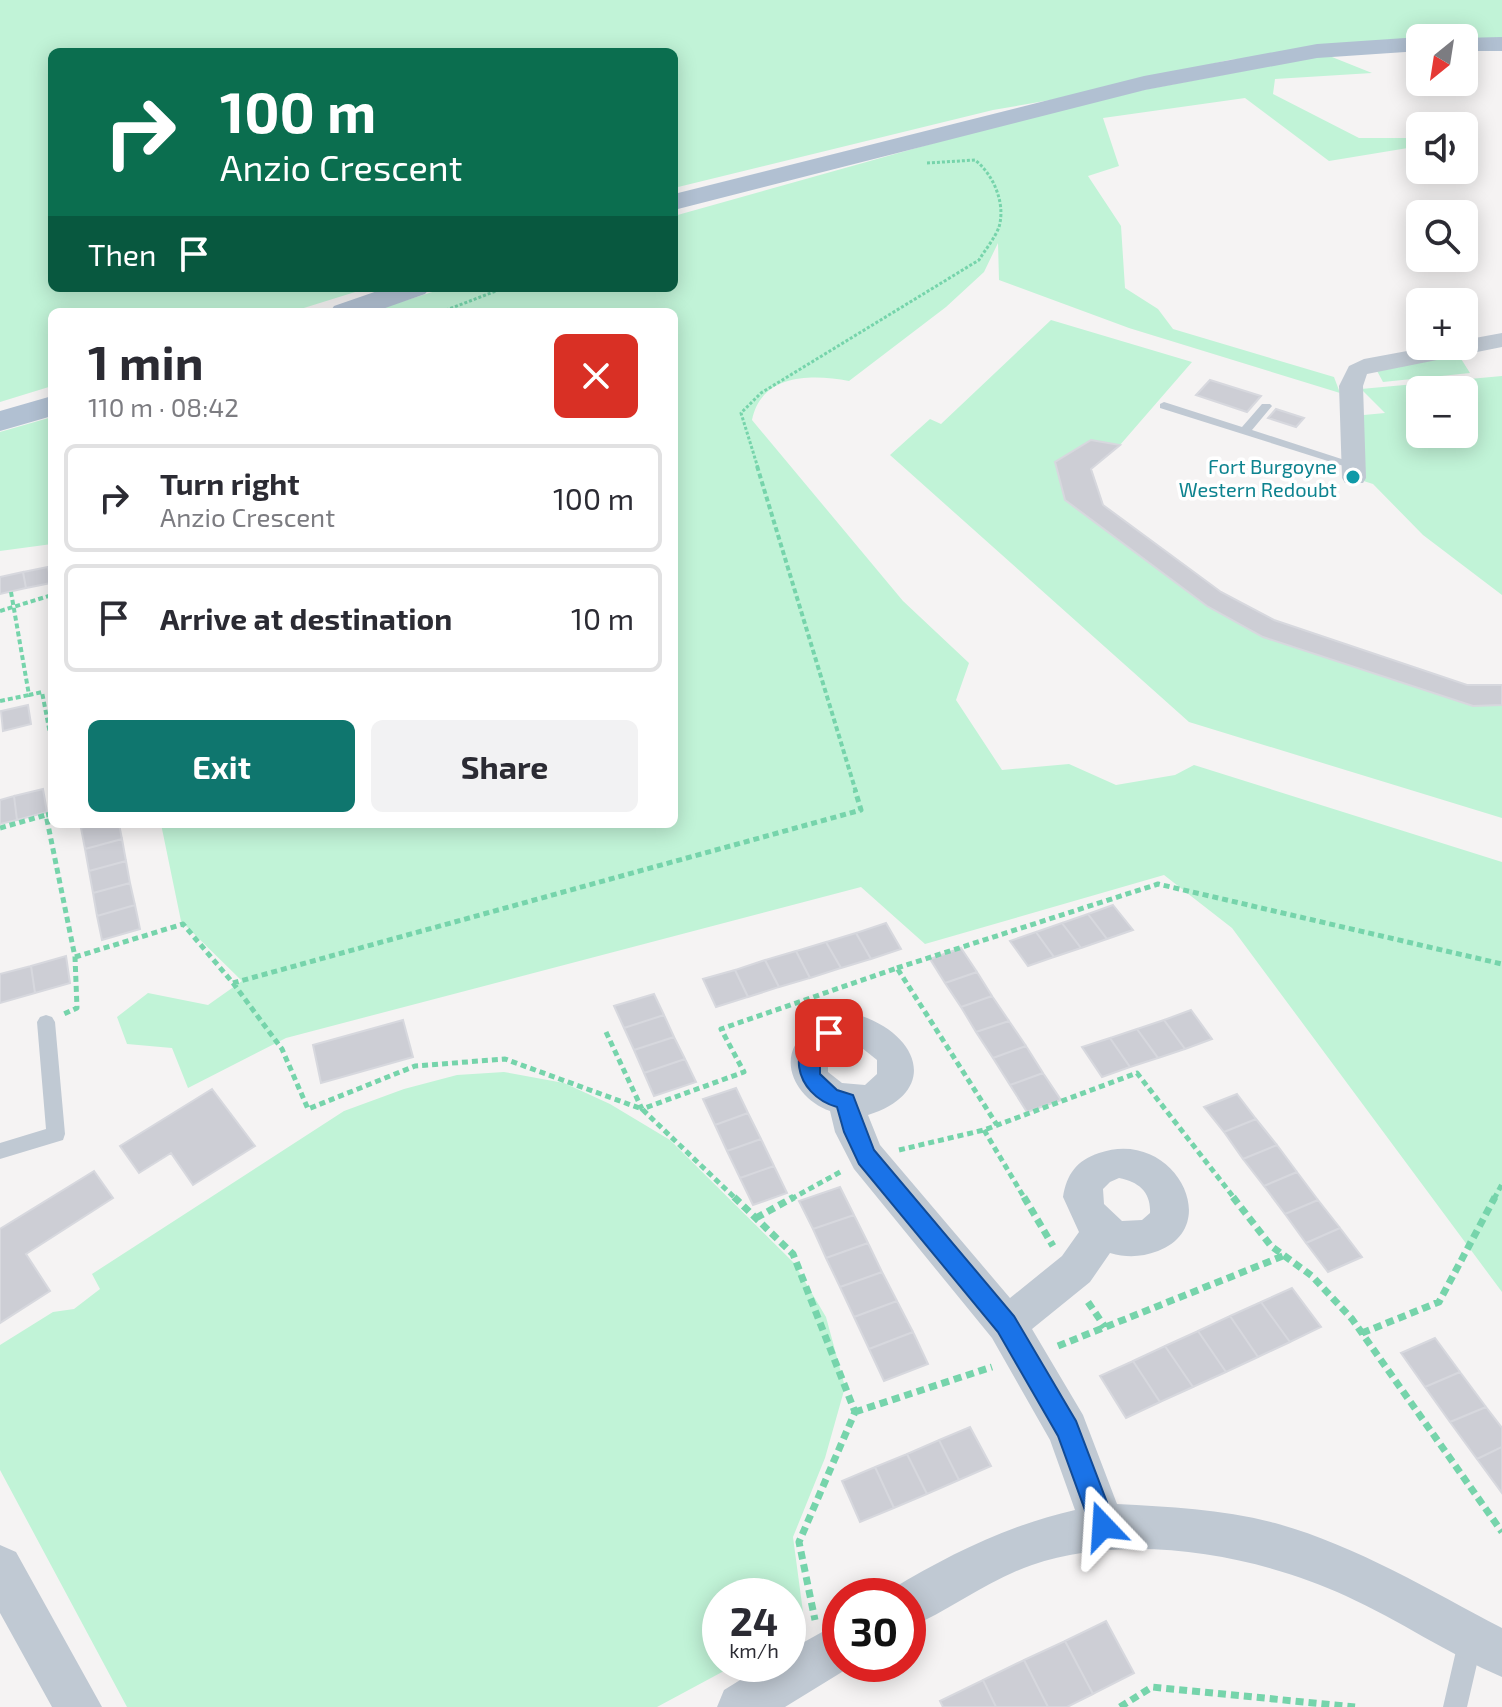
<!DOCTYPE html>
<meta charset="utf-8">
<style>
:root{--surface:#fff;--page:#f2f2f3;--text:#2b2b33;--muted:#7c7c81;--line:#e1e1e2;--accent:#0f766e}
body{margin:0;font-family:"Exo 2",sans-serif;background:var(--page);color:var(--text);height:100vh;display:flex;flex-direction:column;font-size:30px;white-space:nowrap}
*{box-sizing:border-box;margin:0}
p{font-size:26px;color:var(--muted)}
.icon{flex:none;width:44px;height:44px;fill:none;stroke:currentColor;stroke-width:2;stroke-linecap:round;stroke-linejoin:round}
.map{position:relative;flex:1;overflow:hidden}
.sheet{position:absolute;left:48px;top:308px;width:630px;height:520px;display:flex;flex-direction:column;background:var(--surface);border-radius:12px;box-shadow:0 4px 20px #0003}
.sheet>*{flex:none}
.hud{position:absolute;left:48px;top:48px;width:630px;height:244px;border-radius:12px;box-shadow:0 4px 20px #0003;background:#0b6e4f;color:#fff;overflow:hidden}
.needle{width:52px;rotate:210deg}
.buttons{position:absolute;left:1406px;top:24px;display:grid;gap:16px}
.buttons a{display:grid;place-items:center;width:72px;height:72px;border-radius:12px;background:var(--surface);box-shadow:0 4px 20px #0003;font-size:40px}
.speed{position:absolute;left:702px;top:1578px;display:flex;gap:16px;font-size:40px;font-weight:700;text-align:center}
.speed>*{display:grid;place-content:center;width:104px;height:104px;border-radius:50%;background:var(--surface);box-shadow:0 4px 20px #0003;line-height:1}
.speed small{font-size:20px;font-weight:400}
.speed .limit{border:12px solid #d22;background:#fff;color:#111}
.pin{position:absolute;display:grid;place-items:center;width:68px;height:68px;color:#fff;margin:-34px;border-radius:16px;box-shadow:0 4px 12px #0006}
.me{position:absolute;width:88px;margin:-44px;rotate:340deg;stroke-linejoin:round;filter:drop-shadow(0 0 6px #0008)}
.turn{display:flex;align-items:center;gap:28px;height:168px;padding:0 40px;font-size:36px}
.turn .icon{width:104px;height:104px;stroke-width:2.5}
.turn b{display:block;font-size:56px;line-height:68px}
.then{display:flex;align-items:center;height:76px;padding:0 40px;background:#0003;gap:16px;font-size:30px}
.round{display:grid;place-items:center;flex:none;width:84px;height:84px;border-radius:12px;background:var(--page)}
.head{display:flex;align-items:center;justify-content:space-between;height:136px;padding:0 40px}
h1{font-size:48px;font-weight:700;line-height:60px}
.button{display:flex;gap:16px;margin-top:auto;padding:16px 40px}
.button a{flex:1;height:92px;border-radius:12px;background:var(--accent);color:#fff;font-size:32px;font-weight:700;line-height:92px;text-align:center}
.button a+a{background:var(--page);color:var(--text)}
ul{padding:0;list-style:none}
li{display:flex;align-items:center;gap:24px;height:108px;margin:0 16px 12px;padding:0 24px;border:4px solid var(--line);border-radius:12px}
li div{flex:1}
li b{display:block;font-size:30px}
li em{font-style:normal}
.map>svg:first-child{display:block}
.green{fill:#c1f3d7;fill-rule:evenodd}
.building{fill:#cdced5;stroke:#d7d8de;stroke-width:2}
.lines{fill:none;stroke-linecap:round;stroke-linejoin:round}
.path-far3{stroke:#76d4ab;stroke-width:3;stroke-dasharray:3 2;stroke-linecap:butt}
.path-far2{stroke:#76d4ab;stroke-width:4;stroke-dasharray:5 3;stroke-linecap:butt}
.path-far1{stroke:#76d4ab;stroke-width:5;stroke-dasharray:6 4;stroke-linecap:butt}
.path{stroke:#76d4ab;stroke-width:7;stroke-dasharray:8 5;stroke-linecap:butt}
.lane{fill:#c0c9d3;fill-rule:evenodd}
.street{fill:#c0c9d3;fill-rule:evenodd}
.primary{fill:#b1c0d2;fill-rule:evenodd}
.route{fill:#1a73e8;stroke:#114b97;stroke-width:2}
.culture-dot{fill:#0f9aa8;stroke:#fff;stroke-width:3}
.labels{text-anchor:middle;dominant-baseline:central;stroke-width:7;stroke-linejoin:round;paint-order:stroke}
.far-culture-label{font-size:20px;fill:#0d838f;stroke:#fff;text-anchor:end}
</style>
<div class="map">
<svg width="1502" height="1707" viewBox="0 0 1502 1707">
<rect width="100%" height="100%" fill="#f5f3f3"/>
<path class="green" d="M0 0H1502V40L1420 38 1229 60 1062 98 993 110 674 188V52H52V288H368L291 312H52V386L0 402Z
M1327 55 1372 73 1275 79 1273 94 1359 138H1420V146L1329 161 1245 98 1103 118 1119 166 1088 176 1121 226 1125 288 1158 309 1173 329 1334 377 1340 393 1129 328 999 280 998 243 984 272 946 307 849 381C811 374 761 374 752 420L903 601 969 663 956 700 1002 770 1069 764 1116 785 1175 775 1194 765 1502 862V1292L1232 928 1164 875 925 944 861 887 286 1038 188 1088 172 1048 127 1044 117 1017 148 993 208 1005 242 981 181 921 161 824H674V312H369L445 288H674V216L1080 102Z
M1051 320 1192 362 1120 445 1091 440 1065 500 1263 637 1472 706 1502 704V818L1189 722 890 455 930 419 941 424Z
M1458 354 1470 373 1383 382 1376 369Z
M1502 376V595L1423 535 1373 484 1354 478 1353 416 1385 413 1361 389ZM1420 390H1464V434H1420Z
M52 417V544L0 551V432Z
M504 1072 564 1083 610 1104 670 1140 794 1263 826 1317 845 1387 825 1458 793 1537 805 1627 788 1636V1596H720V1664H737L657 1707H127L0 1470V1345L53 1312 74 1309 100 1289 92 1274 344 1111 404 1089 457 1075Z"/>
<path class="building" d="M1210 380 1261 396 1247 412 1196 395Z
M1276 409 1304 418 1296 427 1268 418Z
M1091 440 1120 445 1091 469 1103 505 1221 592 1274 620 1467 685H1502V705L1473 706 1263 637 1207 606 1065 500 1055 462Z
M48 567 51 583 26 588 23 572Z
M23 572 26 588 0 594V577Z
M28 705 31 724 3 731 1 711Z
M43 789 47 812 17 820 14 796Z
M14 796 17 820 0 824V800Z
M96 824H119L122 839 85 849 81 828Z
M122 839 126 861 89 871 85 849Z
M126 861 130 883 93 893 89 871Z
M130 883 135 905 97 916 93 893Z
M135 905 140 929 102 940 97 916Z
M1113 905 1133 930 1107 939 1088 914Z
M1088 914 1107 939 1081 948 1062 923Z
M886 923 901 949 871 959 856 933Z
M1062 923 1081 948 1054 957 1036 932Z
M1036 932 1054 957 1028 966 1010 941Z
M856 933 871 959 841 968 826 942Z
M826 942 841 968 810 978 796 951Z
M961 948 977 972 945 983 930 959Z
M796 951 810 978 779 987 765 960Z
M66 956 70 983 35 993 31 966Z
M765 960 779 987 748 997 735 970Z
M31 966 35 993 0 1003V974Z
M735 970 748 997 716 1007 703 979Z
M977 972 992 996 961 1007 945 983Z
M654 994 664 1015 624 1028 614 1006Z
M992 996 1009 1021 976 1032 961 1007Z
M1191 1010 1212 1039 1185 1049 1164 1020Z
M664 1015 674 1037 634 1050 624 1028Z
M403 1020 413 1057 321 1083 313 1045Z
M1164 1020 1185 1049 1158 1058 1137 1029Z
M1009 1021 1026 1046 993 1058 976 1032Z
M1137 1029 1158 1058 1130 1067 1110 1038Z
M674 1037 685 1059 644 1073 634 1050Z
M1110 1038 1130 1067 1102 1077 1082 1047Z
M1026 1046 1043 1073 1010 1085 993 1058Z
M685 1059 696 1082 654 1096 644 1073Z
M1043 1073 1061 1100 1027 1112 1010 1085Z
M736 1088 748 1113 715 1125 703 1099Z
M212 1089 255 1146 193 1185 171 1153 139 1173 120 1146Z
M1237 1094 1256 1119 1224 1132 1204 1107Z
M748 1113 761 1139 727 1151 715 1125Z
M1256 1119 1277 1145 1243 1159 1224 1132Z
M761 1139 774 1166 740 1178 727 1151Z
M1277 1145 1297 1172 1264 1186 1243 1159Z
M774 1166 787 1193 753 1205 740 1178Z
M94 1171 113 1198 26 1254 50 1291 0 1323V1229Z
M1297 1172 1318 1200 1285 1214 1264 1186Z
M840 1187 854 1215 813 1229 799 1201Z
M1318 1200 1340 1228 1306 1243 1285 1214Z
M854 1215 868 1243 826 1258 813 1229Z
M1340 1228 1362 1257 1328 1272 1306 1243Z
M868 1243 882 1272 840 1287 826 1258Z
M882 1272 897 1301 854 1317 840 1287Z
M1292 1288 1321 1327 1290 1342 1261 1302Z
M897 1301 913 1332 869 1349 854 1317Z
M1261 1302 1290 1342 1258 1357 1230 1316Z
M1230 1316 1258 1357 1226 1372 1198 1331Z
M1198 1331 1226 1372 1193 1387 1165 1346Z
M913 1332 928 1364 884 1381 869 1349Z
M1435 1338 1460 1372 1425 1387 1401 1353Z
M1165 1346 1193 1387 1160 1402 1133 1361Z
M1133 1361 1160 1402 1126 1418 1100 1376Z
M1460 1372 1486 1407 1450 1422 1425 1387Z
M1486 1407 1502 1428V1447L1477 1459 1450 1422Z
M970 1427 991 1466 959 1480 939 1440Z
M939 1440 959 1480 927 1494 907 1454Z
M1502 1447V1493L1477 1459Z
M907 1454 927 1494 894 1508 875 1467Z
M875 1467 894 1508 860 1522 842 1481Z
M1106 1621 1134 1673 1093 1694 1065 1641Z
M1065 1641 1093 1694 1067 1707H1048L1024 1660Z
M1024 1660 1048 1707H996L983 1680Z
M983 1680 996 1707H943L940 1701Z"/>
<g class="lines">
<path class="path-far3" d="M441 312 504 288
M758 468 741 413 761 393 979 260C985 250 995 238 999 227 1006 203 993 174 975 160L927 163"/>
<path class="path-far2" d="M757 466 856 792
M11 592 29 695 42 692 52 744
M0 611 52 595
M0 701 29 695"/>
<path class="path-far1" d="M52 814 46 815 75 957 77 1008 64 1014
M0 828 46 815
M75 957 183 924 233 983 861 810 855 790
M897 968 1158 884 1502 964
M233 983 282 1049 308 1109 415 1066 505 1059 642 1109 736 1199
M606 1032 642 1109 744 1072 721 1029 897 968 997 1125
M984 1130 1025 1199
M899 1150 984 1130 1137 1073 1235 1199
M791 1199 842 1171
M1494 1199 1502 1184"/>
<path class="path" d="M734 1197 793 1254 855 1412 799 1542 815 1620
M1024 1197 1053 1246
M1233 1197 1271 1246 1312 1276 1352 1319 1502 1532
M756 1218 794 1197
M1088 1302 1105 1327
M1362 1333 1439 1302 1495 1197
M1058 1346 1283 1256
M855 1412 992 1367
M1120 1707 1152 1687 1355 1707"/>
<path class="lane" d="M1164 402 1242 427 1262 404H1270L1272 406 1252 430 1360 465 1354 469 1350 468 1160 408V404Z
M46 1015 52 1017 55 1022 65 1134 63 1140 0 1159V1143L46 1129 37 1022 40 1017Z
M1471 1626 1479 1630 1483 1638 1467 1707H1443L1459 1638 1463 1630Z"/>
<path class="street" d="M1502 333V347L1367 374 1363 386 1366 478 1363 483H1345L1342 478 1339 386 1349 366 1364 359 1434 346H1464V340Z
M859 1015C920 1035 940 1092 868 1115L880 1145 1010 1298 1062 1256 1079 1232 1063 1197C1067 1174 1076 1161 1099 1153 1173 1127 1225 1226 1158 1251 1141 1257 1128 1258 1110 1253L1090 1282 1032 1329 1083 1415 1117 1504C1170 1507 1223 1509 1275 1523 1355 1545 1429 1590 1502 1628V1677C1448 1654 1399 1620 1346 1596 1255 1554 1129 1532 1032 1565 988 1580 951 1610 908 1628V1596H889L892 1589C950 1554 1009 1525 1075 1510L1050 1440 992 1338 854 1169 835 1132 830 1111C795 1099 772 1054 811 1029 825 1019 842 1017 859 1015ZM857 1044 877 1060V1074L865 1085 842 1083 828 1072V1057L843 1046ZM1119 1178C1139 1182 1151 1192 1150 1213L1142 1220 1122 1221 1104 1204 1103 1189 1110 1182Z
M0 1545 16 1552 102 1707H52L0 1613Z
M840 1622V1664H855L785 1707H717L724 1690 766 1664H788V1651Z"/>
<path class="primary" d="M1420 37 1423 38H1420V51L1317 58 1145 90 674 210V194L1144 76 1317 44Z
M1502 37V51H1464V38H1461Z
M386 288H430L425 294 374 312H330L334 306Z
M52 396V416L0 431V411Z"/>
</g>
<path class="route" d="M829 1025 836 1027 839 1033 820 1055V1074L837 1090 853 1095 874 1150 1014 1316 1076 1421 1116 1526 1112 1535 1103 1538 1094 1535 1058 1436 998 1332 859 1164 844 1132 837 1107C794 1095 782 1041 829 1025Z"/>
<circle class="culture-dot" cx="1353" cy="477" r="8"/>
<g class="labels">
<g class="far-culture-label">
<text x="1337" y="466">Fort Burgoyne<tspan x="1337" dy="23">Western Redoubt</tspan></text>
</g>
</g>
</svg>
<div class="buttons">
<a><svg class="needle" viewBox="-14 -14 28 28"><path d="M0-13l5 13h-10z" fill="#e53935"/><path d="M0 13l5-13h-10z" fill="#7c7c81"/></svg></a>
<a><svg class="icon" aria-label="sound" viewBox="0 0 24 24"><path d="M4 9h4l5-4v14l-5-4H4zM17 9q2 3 0 6"/></svg></a>
<a><svg class="icon" aria-label="search" viewBox="0 0 24 24"><circle cx="10" cy="10" r="6"/><path d="M15 15l6 6"/></svg></a>
<a>+</a>
<a>−</a>
</div>
<div class="speed"><div>24<small>km/h</small></div><div class="limit">30</div></div>
<div class="pin" style="left:829px;top:1033px;background:#d93025"><svg class="icon" aria-label="arrive" viewBox="0 0 24 24"><path d="M6 21V4h12l-3 4 3 4H6"/></svg></div>
<svg class="me" style="left:1103px;top:1526px" viewBox="-20 -20 40 40"><path d="M0-17L14 15 0 8-14 15z" fill="#1a73e8" stroke="#fff" stroke-width="4"/></svg>
<div class="hud">
<div class="turn"><svg class="icon" aria-label="right" viewBox="0 0 24 24"><path d="M7 20v-9h11M14 6l5 5-5 5"/></svg><div><b>100 m</b>Anzio Crescent</div></div>
<div class="then">Then<svg class="icon" aria-label="arrive" viewBox="0 0 24 24"><path d="M6 21V4h12l-3 4 3 4H6"/></svg></div>
</div>
<section class="sheet">
<div class="head"><div><h1>1 min</h1><p>110 m · 08:42</p></div><a class="round" style="background:#d93025;color:#fff"><svg class="icon" aria-label="close" viewBox="0 0 24 24"><path d="M6 6l12 12M18 6L6 18"/></svg></a></div>
<ul>
<li><svg class="icon" aria-label="right" viewBox="0 0 24 24"><path d="M7 20v-9h11M14 6l5 5-5 5"/></svg><div><b>Turn right</b><p>Anzio Crescent</p></div><em>100 m</em></li>
<li><svg class="icon" aria-label="arrive" viewBox="0 0 24 24"><path d="M6 21V4h12l-3 4 3 4H6"/></svg><div><b>Arrive at destination</b></div><em>10 m</em></li>
</ul>
<div class="button"><a>Exit</a><a>Share</a></div>
</section>
</div>
